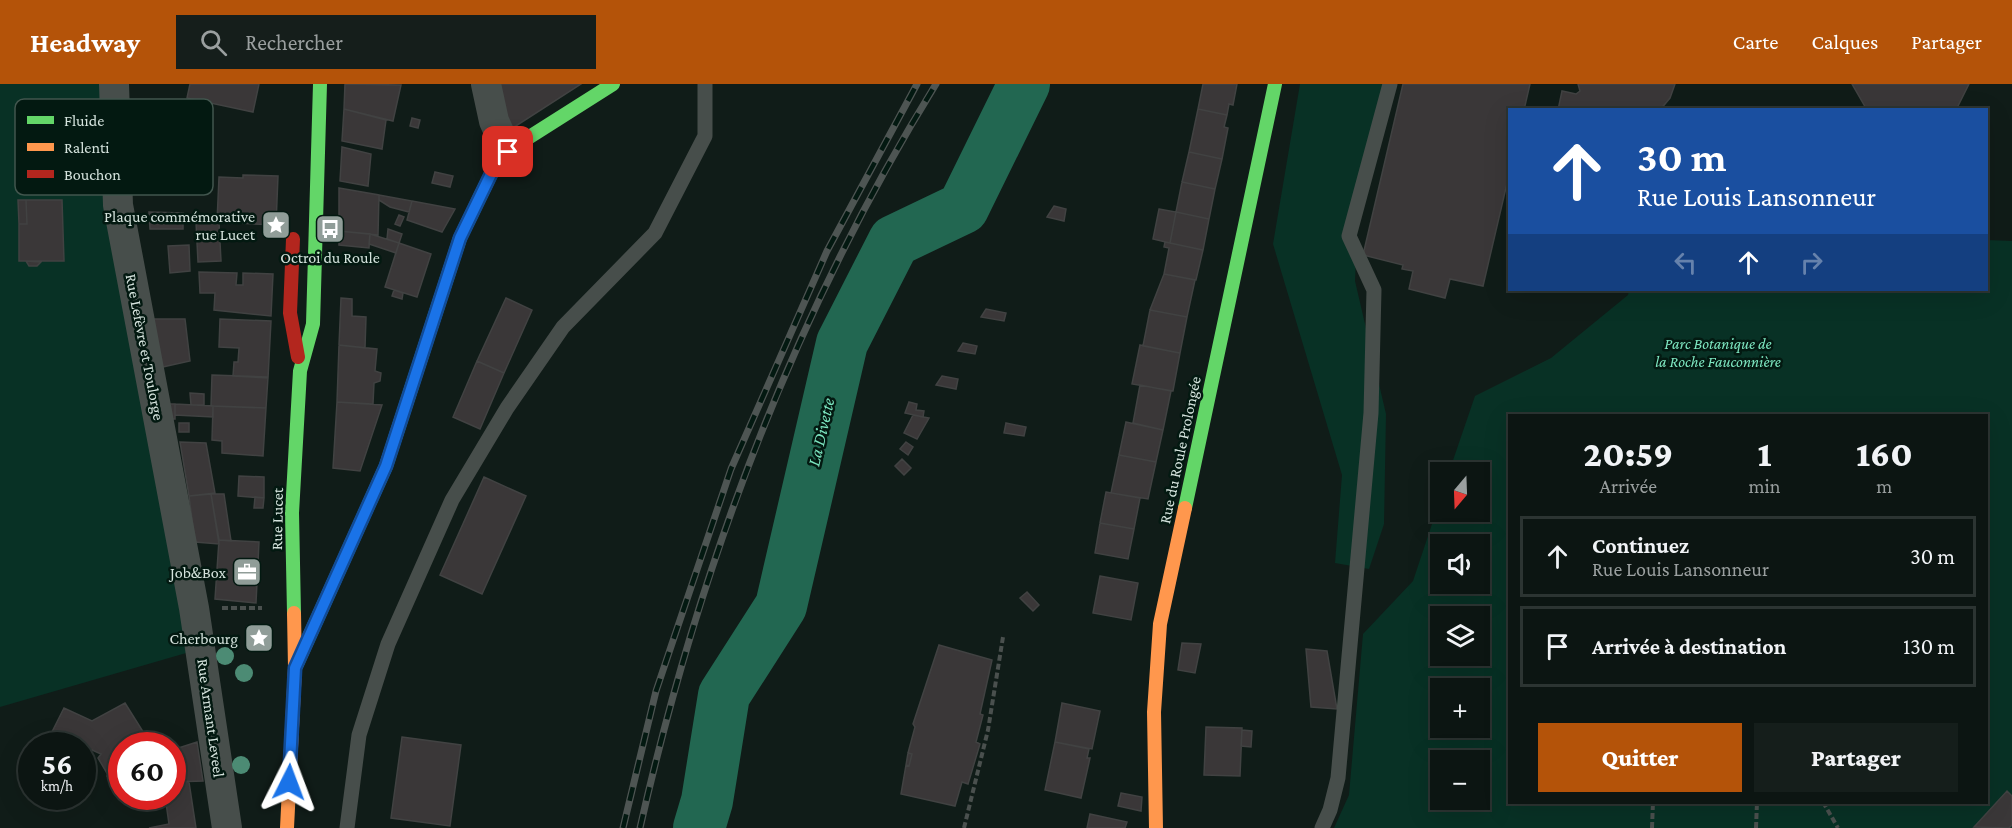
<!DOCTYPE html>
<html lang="fr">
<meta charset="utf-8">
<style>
:root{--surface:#0c1512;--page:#151e1b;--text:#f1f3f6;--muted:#9a9f9f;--line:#2c3432;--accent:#b45309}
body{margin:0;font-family:"Crimson Pro",serif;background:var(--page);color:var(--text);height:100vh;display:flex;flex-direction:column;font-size:22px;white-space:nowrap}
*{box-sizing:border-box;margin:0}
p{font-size:20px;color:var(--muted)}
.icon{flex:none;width:33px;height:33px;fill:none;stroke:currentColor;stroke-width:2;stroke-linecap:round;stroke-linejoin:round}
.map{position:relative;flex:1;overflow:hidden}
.drawer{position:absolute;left:1508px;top:330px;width:480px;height:390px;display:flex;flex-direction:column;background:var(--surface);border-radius:0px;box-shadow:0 6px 24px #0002,0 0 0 2px var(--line)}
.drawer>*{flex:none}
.hud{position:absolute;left:1508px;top:24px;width:480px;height:183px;border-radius:0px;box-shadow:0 6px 24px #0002,0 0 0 2px var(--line);background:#1a4fa0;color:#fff;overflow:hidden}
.needle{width:39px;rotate:199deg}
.buttons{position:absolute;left:1430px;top:378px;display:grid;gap:12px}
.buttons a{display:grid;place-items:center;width:60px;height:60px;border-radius:0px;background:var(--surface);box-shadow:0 6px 24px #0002,0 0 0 2px var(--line);font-size:30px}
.speed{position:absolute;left:18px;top:648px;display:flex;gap:12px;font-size:30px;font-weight:700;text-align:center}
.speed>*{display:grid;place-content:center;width:78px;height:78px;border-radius:50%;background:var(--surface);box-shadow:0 6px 24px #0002,0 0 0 2px var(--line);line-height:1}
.speed small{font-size:15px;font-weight:400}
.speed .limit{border:9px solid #d22;background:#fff;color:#111}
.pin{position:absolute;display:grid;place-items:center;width:51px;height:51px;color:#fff;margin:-26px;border-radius:12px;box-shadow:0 3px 9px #0006}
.me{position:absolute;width:66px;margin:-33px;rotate:3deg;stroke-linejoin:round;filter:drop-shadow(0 0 4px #0008)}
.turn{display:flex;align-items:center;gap:21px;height:126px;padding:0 30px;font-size:27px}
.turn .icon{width:78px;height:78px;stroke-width:2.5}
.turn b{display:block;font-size:42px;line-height:51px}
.lanes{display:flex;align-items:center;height:57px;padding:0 30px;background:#0003;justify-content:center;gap:30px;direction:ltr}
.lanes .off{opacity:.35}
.eta{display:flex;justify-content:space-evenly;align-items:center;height:102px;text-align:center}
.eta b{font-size:36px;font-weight:800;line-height:42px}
.action{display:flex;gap:12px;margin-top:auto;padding:12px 30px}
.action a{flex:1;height:69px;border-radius:0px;background:var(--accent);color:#fff;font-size:24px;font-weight:800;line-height:69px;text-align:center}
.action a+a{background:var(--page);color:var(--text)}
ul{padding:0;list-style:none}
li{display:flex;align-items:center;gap:18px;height:81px;margin:0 12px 9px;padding:0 18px;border:3px solid var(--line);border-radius:0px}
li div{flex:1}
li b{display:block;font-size:22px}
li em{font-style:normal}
header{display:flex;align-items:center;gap:36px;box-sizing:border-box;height:84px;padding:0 30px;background:var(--accent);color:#fff}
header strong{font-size:28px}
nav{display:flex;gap:33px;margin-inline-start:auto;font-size:21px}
.search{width:420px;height:54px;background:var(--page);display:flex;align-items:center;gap:15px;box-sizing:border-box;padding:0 21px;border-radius:0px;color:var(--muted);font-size:22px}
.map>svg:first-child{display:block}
.green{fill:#083125;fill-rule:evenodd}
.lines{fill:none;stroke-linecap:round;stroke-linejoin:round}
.river{stroke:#226751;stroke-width:52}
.building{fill:#3a3738;stroke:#414242;stroke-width:1.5}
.path{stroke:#4a504e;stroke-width:4;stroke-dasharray:6 3;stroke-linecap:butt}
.lane{stroke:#474e4b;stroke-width:15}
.street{stroke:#474e4b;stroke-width:30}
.fast{stroke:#63d668;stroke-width:14}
.slow{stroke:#ff974d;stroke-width:14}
.jam{stroke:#b3261e;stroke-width:14}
.rail-casing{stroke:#4e5553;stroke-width:7}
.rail{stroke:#031911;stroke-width:4.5;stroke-dasharray:14;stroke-linecap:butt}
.tree{fill:#4c8b74}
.route-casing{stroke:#114b97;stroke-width:15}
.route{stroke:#1a73e8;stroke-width:10}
.labels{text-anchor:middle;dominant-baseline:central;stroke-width:5;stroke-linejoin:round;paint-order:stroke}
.poi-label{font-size:16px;fill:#d5e3dd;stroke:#031911;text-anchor:end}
.park-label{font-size:16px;font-style:italic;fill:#7de6c0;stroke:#031911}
.street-label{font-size:16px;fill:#d5e3dd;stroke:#031911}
.water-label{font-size:18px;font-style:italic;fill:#7be4bf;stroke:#031911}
.key{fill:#031911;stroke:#42564e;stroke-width:1.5}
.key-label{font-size:16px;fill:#d5e3dd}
</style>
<header>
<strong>Headway</strong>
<div class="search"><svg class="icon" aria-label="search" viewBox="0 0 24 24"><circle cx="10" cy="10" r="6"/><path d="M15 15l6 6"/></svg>Rechercher</div>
<nav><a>Carte</a><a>Calques</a><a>Partager</a></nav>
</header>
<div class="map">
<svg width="2012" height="744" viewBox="0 0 2012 744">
<rect width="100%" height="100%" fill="#101c18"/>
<path class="green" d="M0 0H114L200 565 0 623Z
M1300 0H1389L1358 129 1355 197 1386 330 1384 440 1369 485 1335 479 1342 391 1273 160Z
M1986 156 2012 157V744H1334L1349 711 1363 550 1413 497 1440 416V428H1479V388H1449L1475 312 1551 274 1628 211 1629 206H1986ZM1509 332H1986V718H1509ZM1440 460H1479V500H1440ZM1440 532H1479V572H1440ZM1440 604H1479V644H1440ZM1440 676H1479V716H1440Z"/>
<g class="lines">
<path class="river" d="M699 744 707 717 724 611 781 522 842 259 894 157 963 124 1024 0"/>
</g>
<path class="building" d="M190 0H259L253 28 187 14Z
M345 0 401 1 393 37 344 25Z
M497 0H581L508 47Z
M1203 0H1237L1233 21 1229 20 1227 31 1198 25Z
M1403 0H1530L1524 26H1509V91L1483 202 1450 195 1445 214 1409 205 1413 187 1402 185 1403 181 1363 171Z
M1578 0H1675L1670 14 1660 26H1558L1562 7 1576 10 1580 7Z
M1852 0H1969L1956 26H1867Z
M344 25 386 36 382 65 342 57Z
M1198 25 1227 31 1224 43 1228 44 1222 75 1189 68Z
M412 34 420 36 418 44 410 42Z
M342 63 371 70 368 102 340 97Z
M1189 68 1222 75 1215 105 1182 98Z
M435 88 453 92 450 103 432 99Z
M243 91 278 92 276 141 217 138 219 93 243 94Z
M1182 98 1215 105 1209 135 1176 128Z
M339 104 379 111 378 151 339 147Z
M379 111 412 117 409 128 390 123 379 116Z
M18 116H26L27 140H19Z
M26 116H62L64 177H19V140H27Z
M412 117 455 125 442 148 407 136Z
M1054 122 1066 125 1064 137 1047 133Z
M1159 125 1176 128 1170 159 1153 155Z
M149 128 183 129V145H150Z
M1176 128 1209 135 1203 166 1170 159Z
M399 131 404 133 400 142 395 140Z
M196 138 219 139 221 177 198 178Z
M388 145 402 150 399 159 387 155Z
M339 147 370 150 369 164 339 161Z
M370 150 399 159 396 169 369 160Z
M1165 158 1203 166 1196 196 1164 190 1169 164 1164 163Z
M399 159 431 170 417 213 385 203Z
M189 161 190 187 170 189 168 162Z
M26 177 41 178 37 182H29Z
M199 188 237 189 236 201H243V189L273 190 271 232 214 226 215 209H200Z
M1164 190 1195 196 1187 233 1150 226Z
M394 206 403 209 402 215 392 212Z
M341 214 352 215V232L366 233 365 264 339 261Z
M506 214 532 226 504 289 477 277Z
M986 225 1006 229 1004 237 981 233Z
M1150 226 1187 233 1180 269 1143 262Z
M149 235H185L190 277 158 284Z
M220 235 271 237 268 294 233 292 234 278H238L239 264 219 263Z
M963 259 977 262 975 270 958 267Z
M339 261 377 265 375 287 381 289 380 297 374 299 373 320 337 318Z
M1140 261 1180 269 1173 307 1132 300Z
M477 277 504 289 480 345 453 333Z
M212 291 268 293 266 324 211 322Z
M942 292 958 295 956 305 936 301Z
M1140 301 1171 307 1163 346 1133 339Z
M190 309 204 310V321H191Z
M337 318 382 321 360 387 333 384Z
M909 318 917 320 916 326 924 327 923 333 905 329Z
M165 320H175V335H168Z
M175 320 213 322V333L175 331Z
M213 322 266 324 263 372 222 369V357L212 356Z
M913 331 929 334 917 355 904 349Z
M1126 338 1163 346 1156 378 1119 371Z
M179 339H189V348H179Z
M1006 339 1026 343 1024 352 1004 349Z
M180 358 206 359 215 409 189 412Z
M906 358 913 363 908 371 900 365Z
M1119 371 1156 378 1148 415 1111 409Z
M902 375 911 384 904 391 895 382Z
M239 392 264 393V414L238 412Z
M484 393 526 412 482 510 440 491Z
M1106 408 1140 414 1134 445 1100 439Z
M211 410 219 460 195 458 189 412Z
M211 410H224L231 457 219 456Z
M255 413 264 414 263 424H254Z
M1100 439 1134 445 1128 475 1095 469Z
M219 456 259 458 256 519 215 515Z
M1100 492 1138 499 1131 536 1093 529Z
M1027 508 1039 521 1033 527 1020 514Z
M1182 559 1201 560 1195 589 1178 586Z
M939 561 992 576 980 630 983 631 976 658 980 660 968 700 962 698 955 722 901 710 906 681 909 682 912 670 908 669 915 643 913 640Z
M1306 565 1327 567 1337 625 1311 623Z
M125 619 152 662H122V683L108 691 98 674 101 670 52 648 64 624 92 637Z
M1062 619 1100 627 1092 665 1055 658Z
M1206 643 1242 644 1240 692 1204 691Z
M1242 646 1252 647 1251 663 1241 662Z
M402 653 461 661 450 742 391 734Z
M197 658 203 697 172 698V666Z
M1055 658 1089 665 1087 674H1090L1081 714 1045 706Z
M908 669 912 670 909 682 906 681Z
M122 683V698L113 703 107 692Z
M172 698H189L196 744H149L169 740 165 712H172Z
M2007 707 2012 712V741L2009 744 1974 743Z
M1121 709 1142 713 1141 727 1118 722Z
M1090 730 1127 738 1125 744H1087Z"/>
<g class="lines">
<path class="path" d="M222 524H262
M1823 718 1838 744
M964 744 988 646 1003 553
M1652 744 1653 718
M1756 744 1757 718"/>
<path class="lane" d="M347 744 359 651 388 560 452 416 507 324 563 243 655 149 705 52V0
M1322 744 1330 726 1338 694 1371 329 1374 206 1349 152 1390 0"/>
<path class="street" d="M114 0 118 121 194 524 227 744
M486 0 494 37 508 68"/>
<path class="fast" d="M1185 424 1275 0
M294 529 292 429 300 287 313 240 320 0
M295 584 386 382 460 154 491 90 508 68 520 59 613 0"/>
<path class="slow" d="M287 744 295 584 294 529
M1156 744 1154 628 1160 540 1185 424"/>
<path class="jam" d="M293 155 290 229 298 273"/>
<g class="rail-casing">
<path id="rail" d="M623 744 656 607 731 385 827 167 917 0
M640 744C699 483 795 228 936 0"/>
</g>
<use href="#rail" class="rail"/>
</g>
<g class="tree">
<circle cx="225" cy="572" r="9"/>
<circle cx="244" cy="589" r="9"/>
<circle cx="241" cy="681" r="9"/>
</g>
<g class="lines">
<g class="route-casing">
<path id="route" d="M289 698 295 584 386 382 460 154 491 90 508 68"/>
</g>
<use href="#route" class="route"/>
</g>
<defs>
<g id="sight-square" transform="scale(1.5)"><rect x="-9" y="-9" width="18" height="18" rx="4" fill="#909d98" stroke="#031911"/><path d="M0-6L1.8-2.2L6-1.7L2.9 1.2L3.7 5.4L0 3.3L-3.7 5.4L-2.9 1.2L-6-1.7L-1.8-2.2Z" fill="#fff"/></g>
<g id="bus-square" transform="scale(1.5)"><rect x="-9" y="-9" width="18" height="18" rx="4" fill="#909d98" stroke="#031911"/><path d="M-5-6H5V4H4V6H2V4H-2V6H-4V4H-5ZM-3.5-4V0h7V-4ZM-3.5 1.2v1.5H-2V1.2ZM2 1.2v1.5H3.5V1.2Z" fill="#fff"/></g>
<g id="office-square" transform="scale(1.5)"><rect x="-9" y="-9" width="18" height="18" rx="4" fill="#909d98" stroke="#031911"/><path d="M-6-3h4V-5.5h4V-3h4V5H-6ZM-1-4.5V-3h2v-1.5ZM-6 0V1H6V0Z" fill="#fff"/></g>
</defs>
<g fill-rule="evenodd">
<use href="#sight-square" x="276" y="141"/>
<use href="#bus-square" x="330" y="145"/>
<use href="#office-square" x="247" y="488"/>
<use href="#sight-square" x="259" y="554"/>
</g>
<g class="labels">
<g class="poi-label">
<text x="255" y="132">Plaque commémorative<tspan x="255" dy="18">rue Lucet</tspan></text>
<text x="330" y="173" text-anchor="middle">Octroi du Roule</text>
<text x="226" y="488">Job&amp;Box</text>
<text x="238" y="554">Cherbourg</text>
</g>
<g class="park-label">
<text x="1718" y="259">Parc Botanique de<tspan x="1718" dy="18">la Roche Fauconnière</tspan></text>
</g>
<g class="street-label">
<text transform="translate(145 263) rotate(79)">Rue Lefèvre et Toulorge</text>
<text transform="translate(1180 366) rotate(-78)">Rue du Roule Prolongée</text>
<text transform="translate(277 435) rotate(-89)">Rue Lucet</text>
<text transform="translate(211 634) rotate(82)">Rue Armant Leveel</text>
</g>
<g class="water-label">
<text transform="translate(821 348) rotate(-77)">La Divette</text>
</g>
</g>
<rect x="15" y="15" width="198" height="96" rx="9" class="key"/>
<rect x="27" y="32" width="27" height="8" fill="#63d668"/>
<rect x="27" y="59" width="27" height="8" fill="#ff974d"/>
<rect x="27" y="86" width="27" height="8" fill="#b3261e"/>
<g class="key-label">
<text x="64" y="42">Fluide</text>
<text x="64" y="69">Ralenti</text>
<text x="64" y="96">Bouchon</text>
</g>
</svg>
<div class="buttons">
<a><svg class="needle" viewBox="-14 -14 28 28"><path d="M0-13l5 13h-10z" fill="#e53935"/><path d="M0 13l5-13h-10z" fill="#9a9f9f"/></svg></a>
<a><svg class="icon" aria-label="sound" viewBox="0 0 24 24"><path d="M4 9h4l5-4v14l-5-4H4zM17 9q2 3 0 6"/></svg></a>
<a><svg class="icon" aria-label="layers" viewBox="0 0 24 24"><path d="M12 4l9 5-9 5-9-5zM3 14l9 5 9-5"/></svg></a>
<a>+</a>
<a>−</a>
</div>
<div class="speed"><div>56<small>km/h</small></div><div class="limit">60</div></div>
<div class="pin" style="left:508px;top:68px;background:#d93025"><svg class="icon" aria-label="arrive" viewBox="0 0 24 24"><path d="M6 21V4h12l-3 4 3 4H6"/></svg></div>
<svg class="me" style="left:289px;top:698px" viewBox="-20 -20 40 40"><path d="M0-17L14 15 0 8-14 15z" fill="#1a73e8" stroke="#fff" stroke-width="4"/></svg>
<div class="hud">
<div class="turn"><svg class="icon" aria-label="ahead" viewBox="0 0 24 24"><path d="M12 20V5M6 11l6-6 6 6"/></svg><div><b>30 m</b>Rue Louis Lansonneur</div></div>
<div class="lanes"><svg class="icon off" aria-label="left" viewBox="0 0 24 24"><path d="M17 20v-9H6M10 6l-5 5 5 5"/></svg><svg class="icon" aria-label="ahead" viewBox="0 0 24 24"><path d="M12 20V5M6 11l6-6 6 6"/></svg><svg class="icon off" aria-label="right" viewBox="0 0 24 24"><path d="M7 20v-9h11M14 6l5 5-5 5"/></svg></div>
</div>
<section class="drawer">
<div class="eta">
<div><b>20:59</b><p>Arrivée</p></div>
<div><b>1</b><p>min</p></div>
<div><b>160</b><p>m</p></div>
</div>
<ul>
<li><svg class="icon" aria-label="ahead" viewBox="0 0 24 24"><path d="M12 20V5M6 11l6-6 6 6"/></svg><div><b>Continuez</b><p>Rue Louis Lansonneur</p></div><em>30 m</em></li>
<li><svg class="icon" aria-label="arrive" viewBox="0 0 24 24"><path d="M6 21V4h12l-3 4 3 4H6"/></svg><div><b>Arrivée à destination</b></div><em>130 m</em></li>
</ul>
<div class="action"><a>Quitter</a><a>Partager</a></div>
</section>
</div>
